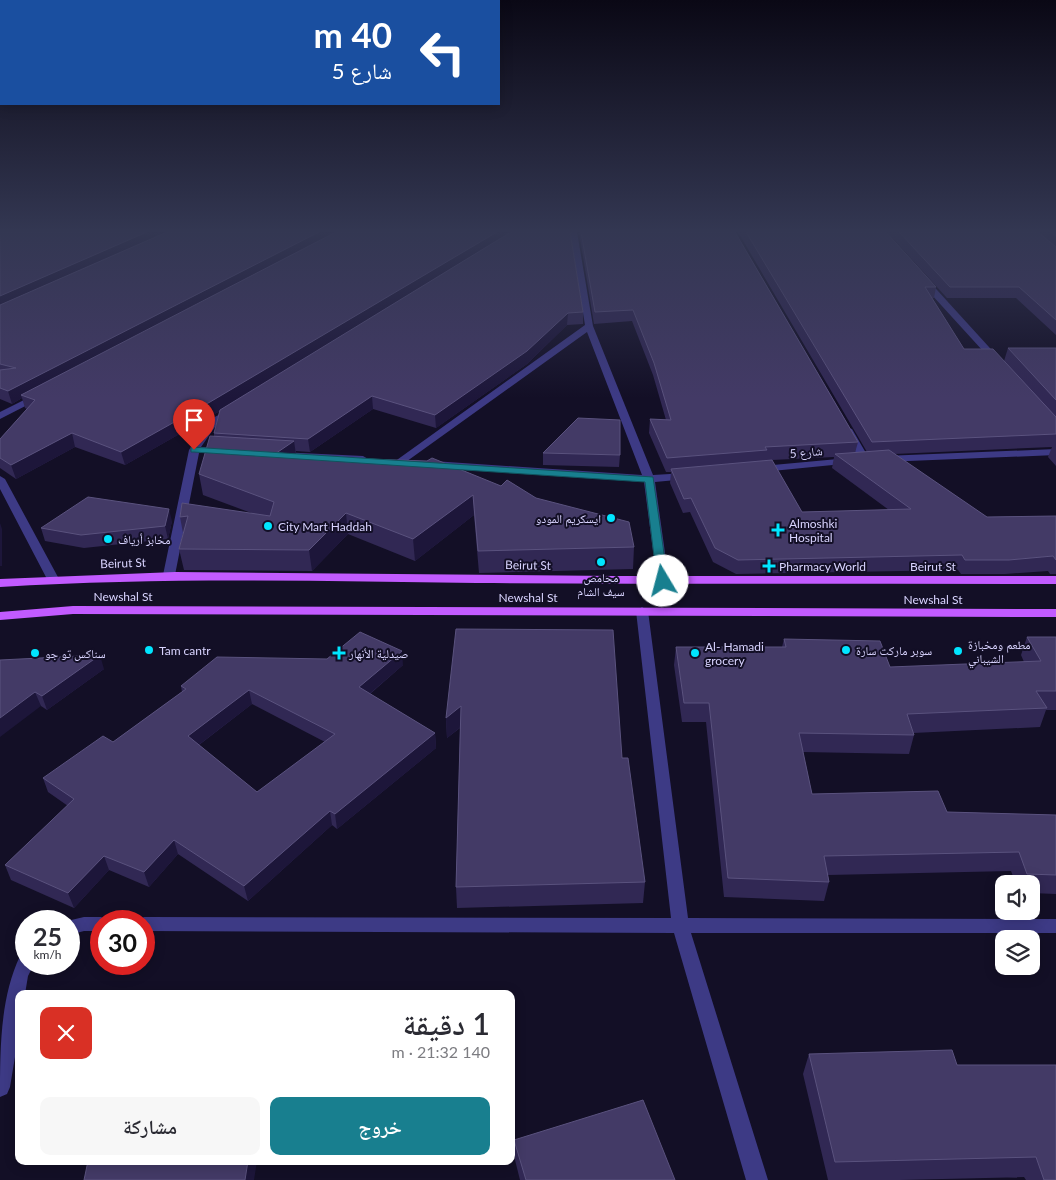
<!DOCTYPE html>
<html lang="ar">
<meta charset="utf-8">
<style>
:root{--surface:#fff;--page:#f7f7f7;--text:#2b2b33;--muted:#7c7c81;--accent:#187f8f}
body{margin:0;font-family:Lato,"Noto Naskh Arabic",sans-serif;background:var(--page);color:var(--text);direction:rtl;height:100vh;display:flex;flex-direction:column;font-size:19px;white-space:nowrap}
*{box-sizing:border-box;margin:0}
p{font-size:16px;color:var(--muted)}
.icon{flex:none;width:28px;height:28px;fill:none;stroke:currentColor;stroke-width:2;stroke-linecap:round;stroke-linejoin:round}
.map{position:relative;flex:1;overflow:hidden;direction:ltr}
.panel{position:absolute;left:15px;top:990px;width:500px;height:175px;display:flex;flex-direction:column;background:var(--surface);border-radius:10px;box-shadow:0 2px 12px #0003;direction:rtl}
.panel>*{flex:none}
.top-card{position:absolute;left:0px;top:0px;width:500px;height:105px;box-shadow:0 2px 12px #0003;direction:rtl;background:#1a4fa0;color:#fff;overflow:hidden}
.controls{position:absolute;left:995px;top:875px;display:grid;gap:10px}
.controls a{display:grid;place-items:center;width:45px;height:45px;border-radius:10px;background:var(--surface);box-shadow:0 2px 12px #0003;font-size:25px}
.speed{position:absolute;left:15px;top:910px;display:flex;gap:10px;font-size:25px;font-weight:700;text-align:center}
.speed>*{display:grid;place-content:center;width:65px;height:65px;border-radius:50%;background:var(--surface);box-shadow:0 2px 12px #0003;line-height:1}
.speed small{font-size:12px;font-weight:400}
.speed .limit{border:8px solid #d22;background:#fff;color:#111}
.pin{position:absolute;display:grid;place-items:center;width:42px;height:42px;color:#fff;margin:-51px -21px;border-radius:50% 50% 50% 0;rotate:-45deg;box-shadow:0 0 5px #0007}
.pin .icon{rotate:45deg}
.me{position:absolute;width:55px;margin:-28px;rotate:352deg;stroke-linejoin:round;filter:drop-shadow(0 0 4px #0008)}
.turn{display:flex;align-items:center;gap:18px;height:105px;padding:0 25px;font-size:22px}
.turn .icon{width:65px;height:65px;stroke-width:2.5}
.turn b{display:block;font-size:35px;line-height:42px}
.round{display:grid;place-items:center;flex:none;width:52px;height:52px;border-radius:10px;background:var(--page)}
.head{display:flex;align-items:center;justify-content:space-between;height:85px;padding:0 25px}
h1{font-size:30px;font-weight:600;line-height:38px}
.button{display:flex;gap:10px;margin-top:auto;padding:10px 25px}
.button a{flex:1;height:58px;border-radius:10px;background:var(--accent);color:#fff;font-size:20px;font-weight:600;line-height:58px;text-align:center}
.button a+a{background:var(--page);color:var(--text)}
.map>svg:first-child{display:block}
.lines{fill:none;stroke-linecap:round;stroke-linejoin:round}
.minor{fill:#3d3a85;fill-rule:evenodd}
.major{fill:#c25bff;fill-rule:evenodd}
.wall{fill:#312854;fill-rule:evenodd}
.shaded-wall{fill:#1d163a}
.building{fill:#433a66;stroke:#5a527e;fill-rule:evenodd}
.route{fill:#187f8f;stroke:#10535d}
.poi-dot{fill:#00e5ff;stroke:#130f26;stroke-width:2}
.labels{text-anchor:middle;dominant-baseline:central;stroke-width:4;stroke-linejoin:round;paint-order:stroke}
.street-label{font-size:12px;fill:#d9d4ff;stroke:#130f26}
.poi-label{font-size:12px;fill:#d9d4ff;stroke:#130f26;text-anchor:start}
</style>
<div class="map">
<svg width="1056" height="1180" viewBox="0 0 1056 1180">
<rect width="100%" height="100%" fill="#130f26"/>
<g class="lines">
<path class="minor" d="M570 232H577L593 326 653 475 687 473 692 476 687 479 655 482 669 581 667 584H659L657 581 644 482 433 467 428 464 433 461 642 475 587 332 403 464H395L394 462 585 325Z
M921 279H927L999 358V362H993L921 283Z
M38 393 43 396 41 398 0 419V412Z
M232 408 235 409V413L217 424 201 447 223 448 228 451 227 453H199L175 575 173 578H165L163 575 189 450 209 420Z
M848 428 852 429 870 460 869 462H861L860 460 843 431Z
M1056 449V455L884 462 879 459 884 456Z
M280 452 363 456 368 459 363 462 276 457 275 455Z
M849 458 854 461 853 463 762 472 757 469 762 466Z
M0 476 5 479 59 579 57 582 53 583 47 579 0 489Z
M642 607 648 611 688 918 1056 919V933H691L768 1180H746L674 933 144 931V921H137L144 917 671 918 636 611Z
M84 917H101L108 921H101V931H84L69 935V921H67Z
M26 954V964H34L28 976 25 994H19V1033L10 1087 7 1094 0 1097C0 1050 0 998 20 956Z"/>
<path class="major" d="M175 572 614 576H1056V584C863 584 670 584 477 583 318 581 159 577 0 587V579Z
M73 606 1056 609V617L73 614 0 620V612Z"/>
</g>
<path class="wall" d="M0 232 583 312V324L567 325 527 364 436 428 373 409 310 452 296 451V457L501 486 536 498 634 547 633 569 479 573 474 515 415 561 348 534 312 571 184 570 179 549 183 533 180 517 182 503 254 514 203 495 199 474 214 436V433L220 411 125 465 75 447 16 479 0 468V439L27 409 25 408 22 398 12 404 0 399Z
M579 232H735L858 442 855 453 867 452 738 232H886L936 287 934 298H932L964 349 1004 361 1008 348H1056V466L1048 457 1052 447 894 454 987 517 1056 516V574H1050L1048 571 1005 574H961L958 570 736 574 713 562 690 512 683 513 670 483 671 472H666L649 433 650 419 666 420 653 375 632 321 594 324ZM834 457 832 468 889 510 802 512 772 460Z
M887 232H1056V335L1016 298H947Z
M543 453 620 455 619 467 543 465Z
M172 521 168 539 84 548 45 541 41 528Z
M1027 637H1056V710H1046L1040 727 913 733 914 735 909 754 803 752 812 794 947 812 1056 815V894L1031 893V884H1016L1011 871 828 875 829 882 824 901 724 897 706 722H682L674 665 676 647H782L784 639 890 667 1024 662 1021 655Z
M0 660 104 669 47 710 41 706Z
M403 665 370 694 435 733 436 748 337 829 332 825 248 901 178 854 149 887 109 870 74 908 11 880 5 865 68 806 48 792 43 778 113 742 182 692 181 686ZM252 704 325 742 257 792 199 745Z
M446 718 622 758 645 882 643 903 457 908 456 887 460 728 447 738Z
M809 1054 957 1065 1056 1180H1026L1024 1177 900 1180H828L803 1074Z
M514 1140 675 1180H520L515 1160Z"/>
<path class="shaded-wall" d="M147 232H173L0 309V296Z
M319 232H340L21 395 22 398 12 404 8 391Z
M497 232H514L213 415 125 465 121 452Z
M568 313 567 325 527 364 436 428 435 415Z
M372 396 373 409 310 452 308 439Z
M72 433 75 447 16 479 11 465Z
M294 441 297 461 272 456Z
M473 495 474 515 415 561 413 539Z
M169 509 172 521 168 539 165 526Z
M346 513 348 534 312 571 309 550Z
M0 523 2 529V566H0Z
M402 651 403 665 361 701 359 687Z
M100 655 104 669 47 710 42 696Z
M249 690 252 704 192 750 188 736Z
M35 692 41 706 0 737V718Z
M461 706 462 726 447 738 446 718Z
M435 733 436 748 337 829 335 814Z
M330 811 332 825 248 901 244 886Z
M174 840 178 854 149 887 144 872Z
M104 856 109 870 74 908 68 893Z
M248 1161H257L254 1180H245Z"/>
<path class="building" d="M0 232H147L0 296Z
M167 232H319L8 391 0 388V370L16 368 0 364V305Z
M336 232H497L210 402 121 452 72 433 11 465 0 458V439L35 400 21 395Z
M511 232H570L583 312 568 313 527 351 435 415 372 396 308 439 214 433 220 410Z
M581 232H735L858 442 765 447 767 450 667 458 650 419 671 420 654 363 633 310 595 312Z
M746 232H886L936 287H925L964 349H993L1056 417V434L872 442Z
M899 232H1038L1056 247V320L1019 287H950Z
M1051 232H1056V236Z
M1008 348H1056V400Z
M578 418 620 420V455L543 453Z
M210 436 294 441 272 456 427 461 432 458 501 486 507 480 536 498 629 522 634 547 478 551 473 495 413 539 346 513 309 550 179 549 188 516 180 517 182 503 270 516 274 502 199 474Z
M889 450 987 517 1056 516V560L1053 556 1009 560H965L962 555 738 560 715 548 691 498 684 499 671 469 772 460 802 512 911 509 835 454Z
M88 497 169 509 165 526 81 535 41 528Z
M456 629 613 630 622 758H628L645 882 456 887 461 706 446 718Z
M360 632 402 651 359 687 435 733 335 814 330 811 244 886 174 840 144 872 104 856 68 893 5 865 74 799 43 778 103 736 113 742 186 689 181 686 217 657 327 659ZM249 690 335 734 257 792 188 736Z
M1027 637H1056V691H1036L1047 708 907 714 914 735 799 733 812 794 938 791 947 812 1056 815V875L1027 874 1019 852 824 856 829 882 728 878 709 703H684L676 647H786L784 639 880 641 890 667 1041 661Z
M100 655 42 696 35 692 0 718V660Z
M952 1050 957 1065H1056V1180H1044L1036 1157 835 1162 809 1054Z
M643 1100 675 1180H526L514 1140Z
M88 1161H248L245 1180H84Z"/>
<linearGradient id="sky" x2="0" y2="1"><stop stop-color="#0a0815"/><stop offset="0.58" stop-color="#333752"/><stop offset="1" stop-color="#333752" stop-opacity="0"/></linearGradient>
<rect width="1056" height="398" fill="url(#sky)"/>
<path class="route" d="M191 447 653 477 668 581 663 584 657 581 645 482 194 452H191Z"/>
<g class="poi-dot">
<circle cx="611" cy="518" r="5"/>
<circle cx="268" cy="526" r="5"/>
<path d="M775.5 522.5h5v5h5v5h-5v5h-5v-5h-5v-5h5z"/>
<circle cx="108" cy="539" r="5"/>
<circle cx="601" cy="562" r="5"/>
<path d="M766.5 558.5h5v5h5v5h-5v5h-5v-5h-5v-5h5z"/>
<circle cx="149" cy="650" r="5"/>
<circle cx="846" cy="650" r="5"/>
<circle cx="958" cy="651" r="5"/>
<circle cx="35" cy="653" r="5"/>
<path d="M336.5 645.5h5v5h5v5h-5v5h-5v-5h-5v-5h5z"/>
<circle cx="695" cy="653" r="5"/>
</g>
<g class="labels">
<g class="street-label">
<text transform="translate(806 452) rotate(-5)">شارع 5</text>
<text transform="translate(123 563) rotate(-2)">Beirut St</text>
<text transform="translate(528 565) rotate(1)">Beirut St</text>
<text x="933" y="566">Beirut St</text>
<text x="123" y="596">Newshal St</text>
<text x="528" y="597">Newshal St</text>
<text x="933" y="599">Newshal St</text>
</g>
<g class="poi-label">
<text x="601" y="518" text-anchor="end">ايسكريم المودو</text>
<text x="789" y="523">Almoshki<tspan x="789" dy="14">Hospital</tspan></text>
<text x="278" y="526">City Mart Haddah</text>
<text x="118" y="539">مخابز أرياف</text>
<text x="779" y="566">Pharmacy World</text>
<text x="601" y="577" text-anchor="middle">محامص<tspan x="601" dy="14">سيف الشام</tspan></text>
<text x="968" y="644">مطعم ومخبازة<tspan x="968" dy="14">الشيباني</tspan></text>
<text x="705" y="646">Al- Hamadi<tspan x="705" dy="14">grocery</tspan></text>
<text x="159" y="650">Tam cantr</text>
<text x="856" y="650">سوبر ماركت سارة</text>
<text x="45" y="653">سناكس تو جو</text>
<text x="349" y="653">صيدلية الأنهار</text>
</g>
</g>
</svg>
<div class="controls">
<a><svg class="icon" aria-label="sound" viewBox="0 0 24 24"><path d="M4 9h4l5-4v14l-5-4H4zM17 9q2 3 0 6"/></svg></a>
<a><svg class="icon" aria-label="layers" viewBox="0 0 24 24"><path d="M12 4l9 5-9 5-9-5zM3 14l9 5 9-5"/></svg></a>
</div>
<div class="speed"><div>25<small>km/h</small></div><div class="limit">30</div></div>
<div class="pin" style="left:194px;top:450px;background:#d93025"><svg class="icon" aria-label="arrive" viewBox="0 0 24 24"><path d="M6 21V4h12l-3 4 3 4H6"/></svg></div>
<svg class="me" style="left:663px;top:581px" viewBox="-20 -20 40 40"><circle r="19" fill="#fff"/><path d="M0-13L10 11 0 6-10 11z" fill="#187f8f"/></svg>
<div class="top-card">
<div class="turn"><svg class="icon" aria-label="left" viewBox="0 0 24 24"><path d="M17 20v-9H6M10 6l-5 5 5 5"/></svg><div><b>40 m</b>شارع 5</div></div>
</div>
<section class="panel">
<div class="head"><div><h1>1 دقيقة</h1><p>140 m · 21:32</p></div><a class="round" style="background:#d93025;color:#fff"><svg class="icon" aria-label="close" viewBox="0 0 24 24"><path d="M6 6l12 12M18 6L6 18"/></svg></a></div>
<div class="button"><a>خروج</a><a>مشاركة</a></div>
</section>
</div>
